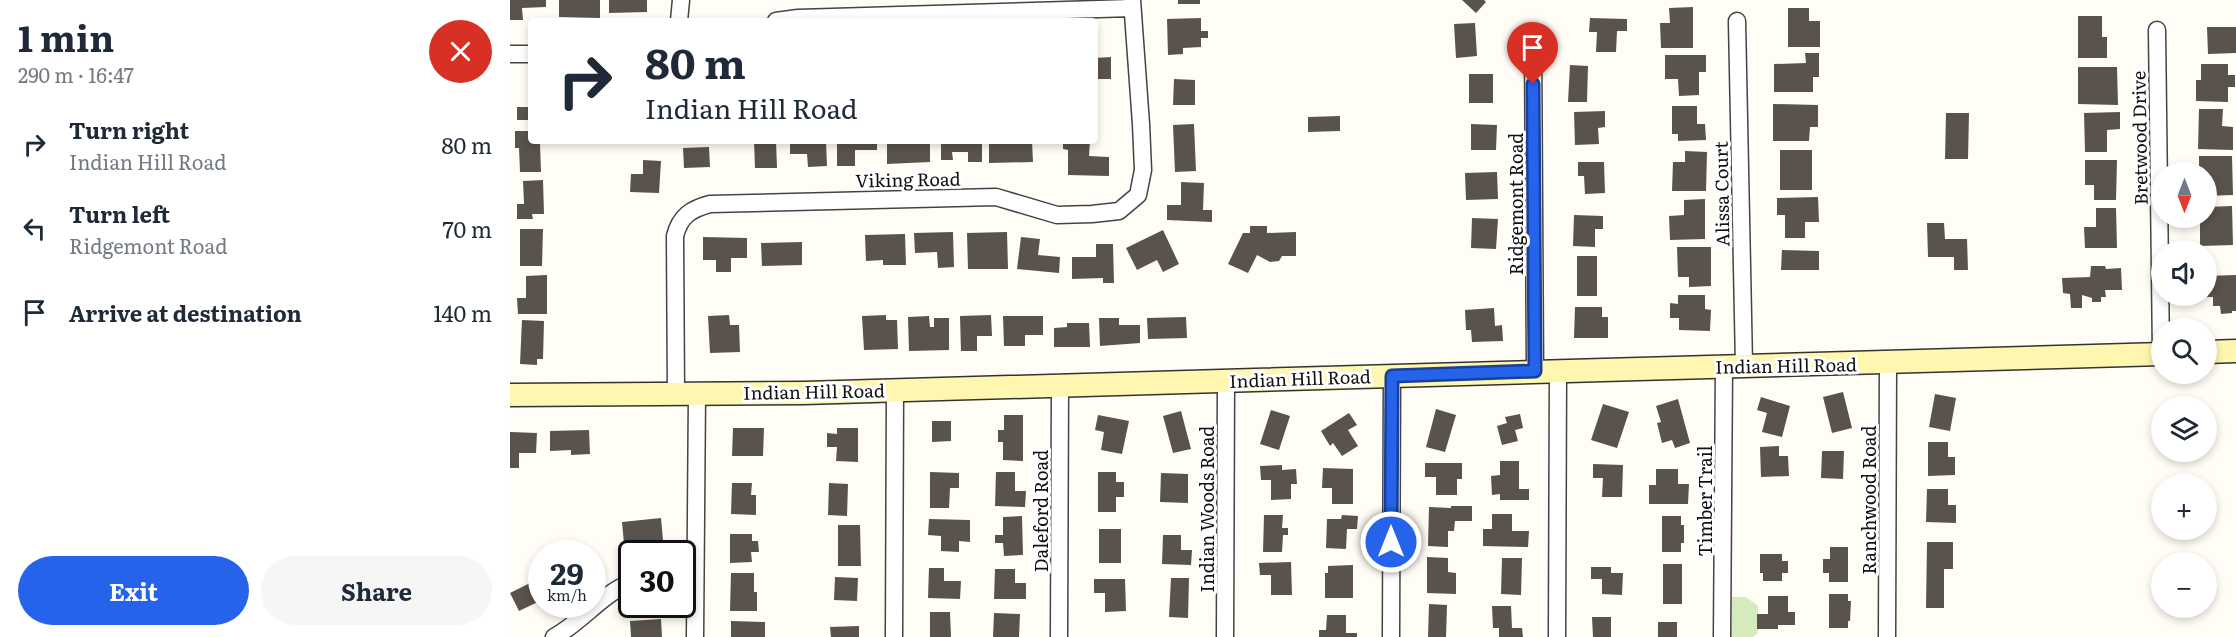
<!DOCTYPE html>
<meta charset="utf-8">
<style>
:root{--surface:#fff;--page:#f6f6f7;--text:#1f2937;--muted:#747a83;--accent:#2563eb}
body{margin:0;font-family:Literata,serif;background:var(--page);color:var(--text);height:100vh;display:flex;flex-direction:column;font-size:22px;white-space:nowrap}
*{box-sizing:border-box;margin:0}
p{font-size:20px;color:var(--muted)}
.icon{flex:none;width:33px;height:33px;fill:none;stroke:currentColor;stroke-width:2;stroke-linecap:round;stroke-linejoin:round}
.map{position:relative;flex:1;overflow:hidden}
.sheet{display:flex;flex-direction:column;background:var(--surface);width:510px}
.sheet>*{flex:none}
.guide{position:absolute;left:18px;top:18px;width:570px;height:126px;border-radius:6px;box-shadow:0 3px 9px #0003;background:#fff;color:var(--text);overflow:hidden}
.needle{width:39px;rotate:180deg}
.fabs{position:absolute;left:1641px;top:162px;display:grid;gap:12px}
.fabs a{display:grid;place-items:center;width:66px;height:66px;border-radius:50%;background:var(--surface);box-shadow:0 3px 9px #0003;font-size:30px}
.speed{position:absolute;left:18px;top:540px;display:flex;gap:12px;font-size:30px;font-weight:700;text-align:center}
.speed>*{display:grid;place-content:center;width:78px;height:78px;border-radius:50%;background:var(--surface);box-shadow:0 3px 9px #0003;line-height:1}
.speed small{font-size:15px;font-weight:400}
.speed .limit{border:3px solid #111;border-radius:9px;background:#fff;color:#111}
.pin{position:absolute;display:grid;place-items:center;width:51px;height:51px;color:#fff;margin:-62px -26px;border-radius:50% 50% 50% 0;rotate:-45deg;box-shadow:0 0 6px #0007}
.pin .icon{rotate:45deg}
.me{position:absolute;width:66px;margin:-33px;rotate:0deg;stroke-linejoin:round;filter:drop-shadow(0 0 4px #0008)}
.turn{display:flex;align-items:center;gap:21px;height:126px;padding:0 18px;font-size:27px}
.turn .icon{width:78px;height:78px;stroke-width:2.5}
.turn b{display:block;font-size:42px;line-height:51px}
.round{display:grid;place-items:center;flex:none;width:63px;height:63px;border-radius:32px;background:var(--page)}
.headline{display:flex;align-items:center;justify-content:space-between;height:102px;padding:0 18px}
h1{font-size:36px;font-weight:700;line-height:45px}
.primary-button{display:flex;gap:12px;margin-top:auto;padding:12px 18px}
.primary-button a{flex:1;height:69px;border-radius:36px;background:var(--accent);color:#fff;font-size:24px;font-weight:700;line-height:69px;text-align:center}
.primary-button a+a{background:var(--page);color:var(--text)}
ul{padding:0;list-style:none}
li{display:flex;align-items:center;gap:18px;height:84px;padding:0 18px}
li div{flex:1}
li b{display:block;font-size:22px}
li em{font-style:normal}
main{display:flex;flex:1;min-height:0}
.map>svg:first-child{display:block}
.green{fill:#d5ebbd}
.building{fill:#5a524d}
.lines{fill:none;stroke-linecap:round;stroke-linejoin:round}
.street-casing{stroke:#444;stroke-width:19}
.secondary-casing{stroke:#333;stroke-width:25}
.street{stroke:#fff;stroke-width:16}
.secondary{stroke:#fff6b0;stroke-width:22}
.route-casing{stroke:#184099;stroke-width:15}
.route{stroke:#2563eb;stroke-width:10}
.labels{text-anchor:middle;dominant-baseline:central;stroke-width:6;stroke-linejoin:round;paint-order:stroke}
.street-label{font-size:18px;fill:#111;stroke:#fff}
</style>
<main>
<section class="sheet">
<div class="headline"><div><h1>1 min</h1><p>290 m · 16:47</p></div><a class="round" style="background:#d93025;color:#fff"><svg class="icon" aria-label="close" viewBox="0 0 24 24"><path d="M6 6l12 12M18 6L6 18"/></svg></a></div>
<ul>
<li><svg class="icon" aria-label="right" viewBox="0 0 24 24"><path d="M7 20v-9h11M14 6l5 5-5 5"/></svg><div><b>Turn right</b><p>Indian Hill Road</p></div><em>80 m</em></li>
<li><svg class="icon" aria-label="left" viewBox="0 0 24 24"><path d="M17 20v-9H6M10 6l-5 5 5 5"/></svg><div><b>Turn left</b><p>Ridgemont Road</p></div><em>70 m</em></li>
<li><svg class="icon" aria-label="arrive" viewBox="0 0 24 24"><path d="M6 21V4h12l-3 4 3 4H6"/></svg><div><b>Arrive at destination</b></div><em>140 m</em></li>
</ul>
<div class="primary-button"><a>Exit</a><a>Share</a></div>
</section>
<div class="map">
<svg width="1726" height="637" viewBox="0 0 1726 637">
<rect width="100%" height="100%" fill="#fffdf5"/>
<path class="green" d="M1221 597H1236L1248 606V633L1243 637H1221Z"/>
<path class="building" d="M0 0H36V7L12 8 13 20H0Z
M49 0H90V18L49 17Z
M99 0H137V12L99 13Z
M668 0H690V4H668Z
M952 0H974L976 2 966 13Z
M1183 7V48H1151L1150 23H1160L1159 8Z
M1278 8H1299V21H1310V47H1278Z
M1568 16H1592V37H1597V58H1568Z
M691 18V31H698V38H691V47L673 48V54L658 55 657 19Z
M1080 18 1117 19V31H1107L1106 52H1086L1087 32H1079Z
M965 23 967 56 946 58 944 24Z
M1697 27H1726V53L1698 54Z
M1295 53H1309V77H1303V92H1264V64L1296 63Z
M1155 55H1196V72H1189V95L1169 96 1168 79H1155Z
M601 57V79H585V58Z
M1691 64H1718V75H1725V87H1718V102L1686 101V80H1691Z
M1060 65 1078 66 1077 102H1058Z
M1568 67H1607L1608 105 1568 104Z
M959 74H983V103H959Z
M664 79 685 80V105H663Z
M1263 104 1308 105V127H1300L1299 141H1263Z
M1162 106H1187V124H1195L1196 140 1168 141V134H1162Z
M7 107H21V120H7Z
M1689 109H1713L1712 126 1723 127V150L1688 149Z
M1095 111V127L1088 128 1089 144 1065 145 1064 112Z
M1610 112V129L1597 130V152H1575L1574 113Z
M1436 113H1459L1458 159H1435Z
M830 116V131L798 132V117Z
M684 124 686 171 665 172 663 125Z
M961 124 987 125 986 150H961Z
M5 131H21V141L30 144 31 172H10L9 148H5Z
M244 141H266L267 168H245Z
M280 141H316L317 166 298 167 297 154H280Z
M327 141H367V150H345V166H327Z
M377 141H420V162L377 164Z
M431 141H472V162H458V152H442L443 160H431Z
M479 141H522L523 162 479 163Z
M553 141H580L579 156 599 157V176L558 175V150L553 149Z
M199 147 200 167 174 168 173 148Z
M1270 150H1302V190H1270Z
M1175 151 1197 152 1196 191H1162L1163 162H1175Z
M1689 156H1722L1723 195 1696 196V172H1689Z
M133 160 151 161 149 193 120 192 121 174H133Z
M1575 160H1607L1606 200H1584V185H1575Z
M1068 162H1094L1095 193 1075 194 1074 176H1068Z
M987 172 988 199 956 200 955 173Z
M33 180 34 214H22L23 219H7V204H14L13 181Z
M671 182 694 183 693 210H702V222L657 220V205H671Z
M1308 197 1309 222H1295V238H1275V215H1267V198Z
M1195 199V239L1160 240 1159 216 1174 215V200Z
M1722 206 1723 245 1690 246V218H1696V207Z
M1586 208H1606L1607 248H1575L1574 227H1586Z
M1064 215 1093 216V229H1085V247L1063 246Z
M962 218 988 219 986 249 961 248Z
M1417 223H1434L1435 239H1457L1458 270H1444V257H1418Z
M740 226H757V233L786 232V256H772L769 261 760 262 747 255 738 273 718 264 733 233H740Z
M10 229H33L32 266H10Z
M653 230 669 264 653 272 647 260 627 270 616 248Z
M443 232 444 267 428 268 427 252 405 253 404 233Z
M497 232 498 269H458L457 233Z
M395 234 396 265H373V260L356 261 355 235Z
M193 237 237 238V258H221V272H206V260H193Z
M511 237 530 239 528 255 550 257 549 273 507 269Z
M292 242V265L252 266 251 243Z
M586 244H603L604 283H593V278L562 279V257H586Z
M1167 247H1201V286L1179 287V277H1168Z
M1272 250 1309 251V270H1271Z
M1067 256H1087V296H1067Z
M1581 266H1595L1596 269 1611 268 1612 290H1595L1596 297H1591V302H1582V298L1572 295V308H1561L1560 294 1553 293 1552 278 1580 277Z
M37 275V314H8L7 298H16V276Z
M1726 275V311H1722V313L1711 314 1710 306H1703V297H1696V276Z
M1168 295H1195V309L1201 310 1200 331 1169 330V318H1160V303L1168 304Z
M1065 307H1092V317H1098V338H1064Z
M984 308 985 326 992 325 993 341 962 342 961 330H956L955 310Z
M219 315 220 325H229L230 352 200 353 198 316Z
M376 315V320H387L388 349 354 350 352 316Z
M481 315 482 336H467V351H451L450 316Z
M419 316 420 327H424V318H439V350L399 351 398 317Z
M493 316H533V335H515V346H494Z
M676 317 677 338 638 339 637 318Z
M589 318H609V325H630V343L590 346Z
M12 320 34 321 33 359H27V365L10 364Z
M557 323H579L580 347H544V328L557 327Z
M1333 392 1342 428 1322 433 1313 397Z
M1425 394 1446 398 1440 431 1419 427Z
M1251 397 1280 406 1272 437 1252 432 1257 413 1247 410Z
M1168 399 1180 443 1165 448 1162 440 1152 443 1147 423 1151 422 1146 406Z
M1093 404 1119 412 1107 448 1081 440Z
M926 409 946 415 935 452 916 447Z
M761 410 780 416 769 450 750 444Z
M671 411 681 449 663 453 653 416Z
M839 413 847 425 838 430 848 446 832 456 823 443 820 446 811 431Z
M1010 414 1013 428 1005 430 1008 441 992 445 987 426 997 423 995 417Z
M494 415H513V461L493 460V442H488V430H494Z
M588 415 619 421 612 454 591 450 594 432 585 430Z
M422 421H441V441L422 442Z
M223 428H254L253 456H222Z
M327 428H348V462L326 461 327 447H317V433L327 434Z
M79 430 80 454 61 455V450L40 451V431Z
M0 432 27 433 26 453H9V468H0Z
M1418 442H1438V457H1445V475L1418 476Z
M1269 446V456H1278L1279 476 1251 477 1250 447Z
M1312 451H1334L1333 479 1311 478Z
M990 461H1009V489H1019V500H990V494L982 495 981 476 990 475Z
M915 463H952V479H947V495H926V477H915Z
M1083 464 1113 465 1112 497H1092L1093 478H1083Z
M772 465V470L786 469 787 484H781V499L761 500V480H751L750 466Z
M813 468 843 469V504H822V488H812Z
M1146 469H1168V484H1179L1178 504H1139V485H1146Z
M420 472 449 473V488H440L439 508H420Z
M486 472H505V491H516L515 507 485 506Z
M588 472H606V482H614V497H606V512H588Z
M651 473 678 474V503L650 502Z
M222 483H242L241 495H246V515L221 514Z
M319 483 338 484 337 516 318 515Z
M1417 489H1438V505H1446V523L1416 522Z
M941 506H962V521H945L944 531H938V547L918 546 919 507 941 508Z
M982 514H1002V531H1019L1018 547 973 546V529H982Z
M754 515H773L772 528H778V535H773L772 552H753Z
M832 515 848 516 847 529H837L836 549 816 548 817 519H831Z
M512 516 513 555 494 556 493 543H485V535H493V517Z
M1152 516H1171V525H1174V543H1171V552H1152Z
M151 518 153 540 114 544 112 522Z
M419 519 460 520V542L449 541V552L431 551V536L418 535Z
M328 525H350L351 566H328Z
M589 529H611V563H589Z
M220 534H242V541H248L249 552H241L242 562 220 563Z
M653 535H671V550H682L681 565 652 564Z
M1417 542H1443V569H1434V608H1416Z
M1320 547H1338V582H1319V573H1313V559H1320Z
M1250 554H1272V561H1278V573H1272V581H1253V573H1250Z
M917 557 938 558V572L946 573V594L917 593Z
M992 558H1012L1011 595 991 594Z
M781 562 782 595H761V575H750L749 563Z
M1153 564H1172V604H1153Z
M843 565V598H815V573H818V566Z
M1081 567H1101V573H1113L1112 595 1092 594V579H1081Z
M419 568H434V581H451L450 599 418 598Z
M485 569H505V583H516V599H484Z
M221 573H244V592H247V611H220Z
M32 577V600L9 611 0 593Z
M325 577 348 578 347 601 324 600Z
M661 578H679L678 618 659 617Z
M584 579H615L616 611 595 612V593H584Z
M1319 594H1338V601H1341L1340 621H1338V628H1319Z
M1258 596H1278V612H1285V625H1268V629H1247V614H1258Z
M919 604 937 605 936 637H918Z
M982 606H1001L1002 628H1012L1013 637H989V628H983Z
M420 612H440L441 637H420Z
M484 613 510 614 509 637H483Z
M817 615H836V633H847V637H809V630H816Z
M1082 617H1101V637H1083Z
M151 619 152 637H121L120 621Z
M221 621 255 622V637H221Z
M1148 622H1167V637H1148Z
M349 626V637H321L320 627Z"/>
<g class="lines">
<g class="street-casing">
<path id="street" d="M169 21 171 0
M266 21 288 18 622 8
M1227 21 1234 365
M1647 30 1651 354
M1023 37 1025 371
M0 54H21
M166 394 165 236C170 216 181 209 200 204L486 197 547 215 582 214 609 211 628 195 633 170 631 124 622 0
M44 637C72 622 91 594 122 582
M185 637 187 393
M384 637 385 390
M549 637 550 385
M715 637 716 380
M881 637 882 376
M1047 637 1048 371
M1212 637 1214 366
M1377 637 1378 363"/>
</g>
<g class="secondary-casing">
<path id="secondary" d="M1696 352 1726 351
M0 395 294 393 1652 354"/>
</g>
<use href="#street" class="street"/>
<use href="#secondary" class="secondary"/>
</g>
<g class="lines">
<g class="route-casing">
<path id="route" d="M881 542 882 376 1025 371 1023 84"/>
</g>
<use href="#route" class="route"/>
</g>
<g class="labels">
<g class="street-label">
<text transform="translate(1629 138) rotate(-91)">Bretwood Drive</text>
<text transform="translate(398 179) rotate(-1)">Viking Road</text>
<text transform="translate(1211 194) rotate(-91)">Alissa Court</text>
<text transform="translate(1005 204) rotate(-90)">Ridgemont Road</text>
<text transform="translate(1276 365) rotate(-1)">Indian Hill Road</text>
<text transform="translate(790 378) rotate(-2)">Indian Hill Road</text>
<text transform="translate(304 391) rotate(-1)">Indian Hill Road</text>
<text transform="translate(1358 500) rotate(-90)">Ranchwood Road</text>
<text transform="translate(1194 501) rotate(-90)">Timber Trail</text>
<text transform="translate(696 509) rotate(-90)">Indian Woods Road</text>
<text transform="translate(530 511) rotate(-90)">Daleford Road</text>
</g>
</g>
</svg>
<div class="fabs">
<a><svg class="needle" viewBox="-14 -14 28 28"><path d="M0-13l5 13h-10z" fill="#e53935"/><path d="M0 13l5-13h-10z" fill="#747a83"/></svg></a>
<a><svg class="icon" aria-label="sound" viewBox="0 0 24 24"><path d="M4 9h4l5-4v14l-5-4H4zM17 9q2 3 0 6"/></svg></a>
<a><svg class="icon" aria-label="search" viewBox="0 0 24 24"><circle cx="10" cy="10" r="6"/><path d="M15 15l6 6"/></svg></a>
<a><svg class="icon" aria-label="layers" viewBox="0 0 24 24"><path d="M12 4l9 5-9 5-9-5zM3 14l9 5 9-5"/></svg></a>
<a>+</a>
<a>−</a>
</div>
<div class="speed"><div>29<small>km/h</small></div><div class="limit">30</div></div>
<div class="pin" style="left:1023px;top:84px;background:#d93025"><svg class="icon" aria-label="arrive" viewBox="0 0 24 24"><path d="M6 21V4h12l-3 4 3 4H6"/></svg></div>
<svg class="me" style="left:881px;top:542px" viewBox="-20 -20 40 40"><circle r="17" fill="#2563eb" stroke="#fff" stroke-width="3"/><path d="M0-11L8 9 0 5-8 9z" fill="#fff"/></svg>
<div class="guide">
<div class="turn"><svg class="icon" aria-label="right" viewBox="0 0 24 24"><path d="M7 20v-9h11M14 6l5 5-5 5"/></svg><div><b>80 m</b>Indian Hill Road</div></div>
</div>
</div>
</main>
